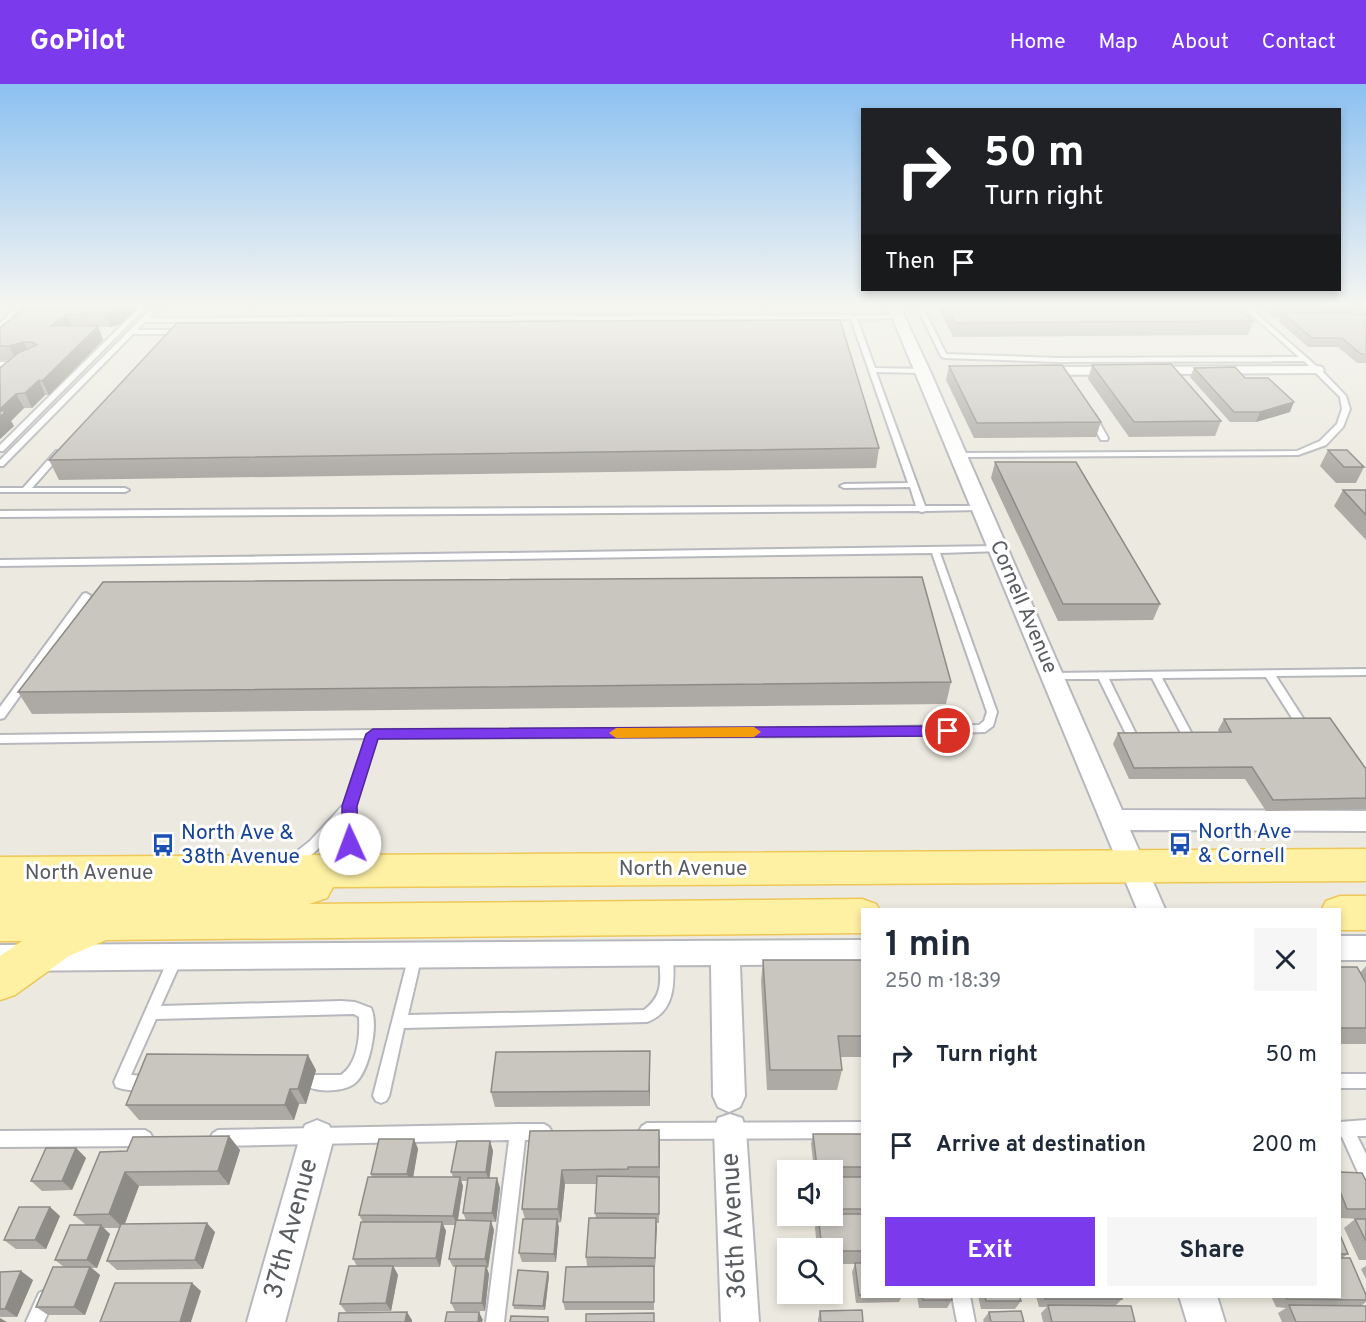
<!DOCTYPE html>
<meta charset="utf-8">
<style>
:root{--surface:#fff;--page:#f6f6f7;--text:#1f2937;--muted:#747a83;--accent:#7c3aed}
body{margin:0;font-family:Overpass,sans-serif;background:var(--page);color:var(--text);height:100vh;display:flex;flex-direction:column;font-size:22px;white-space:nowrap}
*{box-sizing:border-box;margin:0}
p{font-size:20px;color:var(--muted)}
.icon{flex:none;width:33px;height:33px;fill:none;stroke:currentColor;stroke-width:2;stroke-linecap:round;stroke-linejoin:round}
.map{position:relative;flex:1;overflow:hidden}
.panel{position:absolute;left:861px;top:824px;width:480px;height:390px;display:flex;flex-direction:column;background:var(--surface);border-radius:0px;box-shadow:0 3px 9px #0003}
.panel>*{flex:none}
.top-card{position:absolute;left:861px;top:24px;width:480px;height:183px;border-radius:0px;box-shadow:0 3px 9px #0003;background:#202124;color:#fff;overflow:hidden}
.controls{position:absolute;left:777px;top:1076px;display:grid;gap:12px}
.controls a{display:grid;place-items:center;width:66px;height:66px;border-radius:0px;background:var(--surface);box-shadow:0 3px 9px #0003;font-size:30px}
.pin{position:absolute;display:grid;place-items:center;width:51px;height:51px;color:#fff;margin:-26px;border:3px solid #fff;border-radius:50%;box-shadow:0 2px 6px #0007}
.me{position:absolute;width:66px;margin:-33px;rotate:358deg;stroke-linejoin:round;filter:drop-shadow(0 0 4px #0008)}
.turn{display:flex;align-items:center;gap:21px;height:126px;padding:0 24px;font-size:27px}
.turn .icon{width:78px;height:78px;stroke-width:2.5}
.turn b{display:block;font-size:42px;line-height:51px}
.then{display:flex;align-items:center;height:57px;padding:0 24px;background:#0003;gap:12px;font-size:22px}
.round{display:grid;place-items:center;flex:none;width:63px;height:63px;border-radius:0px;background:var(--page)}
.overview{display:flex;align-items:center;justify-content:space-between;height:102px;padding:0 24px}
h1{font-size:36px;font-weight:700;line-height:45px}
.action{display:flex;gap:12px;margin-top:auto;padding:12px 24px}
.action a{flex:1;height:69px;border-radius:0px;background:var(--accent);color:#fff;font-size:24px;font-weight:700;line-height:69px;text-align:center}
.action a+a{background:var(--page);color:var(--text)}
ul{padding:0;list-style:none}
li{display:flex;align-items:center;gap:18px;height:90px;padding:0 24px}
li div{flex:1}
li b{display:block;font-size:22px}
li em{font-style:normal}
header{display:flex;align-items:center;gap:36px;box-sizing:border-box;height:84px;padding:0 30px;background:var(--accent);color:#fff}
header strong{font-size:28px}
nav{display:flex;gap:33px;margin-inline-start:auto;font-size:21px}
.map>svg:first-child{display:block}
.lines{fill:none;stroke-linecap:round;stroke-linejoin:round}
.service-casing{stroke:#b6b8bd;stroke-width:4}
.minor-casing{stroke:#b6b8bd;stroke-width:4}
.primary-casing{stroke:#efc757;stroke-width:3}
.service{fill:#fff;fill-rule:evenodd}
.minor{fill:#fff;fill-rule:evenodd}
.primary{fill:#fef1a4;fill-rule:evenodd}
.wall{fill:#adaaa5;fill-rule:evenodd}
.shaded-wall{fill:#8d8b86}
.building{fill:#c9c6c0;stroke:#8d8b86;stroke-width:1.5}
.route{fill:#7c3aed;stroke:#51269a;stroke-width:1.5}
.slow{fill:#f59e0b}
.labels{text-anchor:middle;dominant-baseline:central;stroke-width:6;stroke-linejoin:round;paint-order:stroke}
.street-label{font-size:21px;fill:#595d61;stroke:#fff}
.transit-label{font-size:21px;fill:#164399;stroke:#fff;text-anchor:start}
.near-street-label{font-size:26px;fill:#595d61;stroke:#fff}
</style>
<header>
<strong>GoPilot</strong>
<nav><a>Home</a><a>Map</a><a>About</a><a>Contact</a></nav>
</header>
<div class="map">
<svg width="1366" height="1238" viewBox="0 0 1366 1238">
<rect width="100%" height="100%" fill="#eceae0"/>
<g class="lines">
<g class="service-casing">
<path id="service" d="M16 223H22L0 244V239Z
M140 223H146L3 367H0V361Z
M153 223H159L148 234 898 231 901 233 900 234 857 235 875 284 923 285 926 287 923 289 876 288 925 422H981L985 424 981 426 926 427 922 428 918 427 0 433V427L916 422 910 403 844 404 840 402 844 400 908 399 851 235 145 238 137 246H181L184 248 181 250H133L3 382H0V376Z
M917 223H923L946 270 1057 274 1299 273 1243 223H1249L1322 287 1346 312 1350 325 1343 343 1326 361 1298 371 958 373H955V369L1297 367 1320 357 1337 340 1342 325 1340 313 1304 277 1057 278 944 274 941 272Z
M0 278H12L15 280 0 294V288L6 282H0Z
M1089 331H1095L1108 354 1107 356H1101L1088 333Z
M56 367 63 369 32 404H125L129 406 125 408H0V404H23Z
M999 462 1003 465 1002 467 940 469 997 628 993 642 985 648 852 652 377 654 355 722 356 759 370 780 368 783 364 785 360 783 344 760 343 736C329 753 312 776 290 784L286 782 284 779 286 776 310 757 344 720 366 654 0 659V651L373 646 852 644 979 641 984 637 987 628 932 469 0 482V476Z
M86 509 91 512 4 634 0 635V623L83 510Z
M1366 585V591L1276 592 1310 645 1305 649 1301 648 1266 593 1162 594 1193 652 1188 656 1184 655 1152 594 1109 595 1135 648 1130 652 1125 648 1099 595H1052L1047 592 1052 589Z
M666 864 671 866 673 870C674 896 677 927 647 938L404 944 389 1012 386 1017 381 1019 376 1017 373 1012 410 867 415 865 420 867 422 871 408 931 644 926C665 910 660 894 659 870L661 866Z
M176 867 181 869 183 873 161 922 341 917 355 918 371 924C379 941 369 989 354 1000 342 1008 320 1008 308 1003L306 998 308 993 313 991H341C358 979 360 952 359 933L354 930 156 935 131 991 148 992 153 994 155 999 153 1004C143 1008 126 1007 116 1003L114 998 171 869Z
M1340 990H1366V1004H1340Z
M1366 1036V1052H1357L1366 1070V1095L1360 1093 1342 1053 1340 1052V1038Z
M862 1038V1054L647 1055 642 1052 639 1047 642 1042 647 1039Z
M518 1040H544L549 1043 552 1048 549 1053 544 1056H525L504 1238H486L509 1056 218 1062 213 1059 210 1054 213 1049 218 1046Z
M145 1046 150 1049 153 1054 150 1059 145 1062 0 1063V1047Z
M45 1206 51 1209 54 1215 44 1238H26L39 1209Z
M952 1212H970L975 1238H957Z"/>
</g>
<g class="minor-casing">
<path id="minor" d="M888 223H900L930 287 1122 726 1366 727V747L1130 746 1165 825H1137Z
M1317 282 1322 283 1324 286 1322 289 1037 291 1030 287 1037 283Z
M1340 852H1366V876H1340Z
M862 856V880L740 881 745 1012 740 1023 729 1028 718 1023 713 1012 711 881 0 887V861Z
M730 1030 742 1034 746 1046 759 1238H721L714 1046 718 1034Z
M317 1036 329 1041 334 1053 285 1238H247L300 1053 305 1041Z
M1179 1212H1217L1225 1238H1187Z"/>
</g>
<g class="primary-casing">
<path id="primary" d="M1366 765V797L333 803 327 814 309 820 862 815 876 820 879 825H862V849L106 856 69 872 15 911 0 916V872L22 857H0V773Z
M1340 812H1366V846H1340V825H1322L1326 817Z"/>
</g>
<use href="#service" class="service"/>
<use href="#minor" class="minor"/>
<use href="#primary" class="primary"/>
</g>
<path class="wall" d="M19 223H138L121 240 111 243H98L103 256 49 311H45L32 324H24L11 337 14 342 0 355 9 276H0V244L21 227Z
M938 223H1237L1253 237 1248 251 953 253Z
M1262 223H1366V279H1357L1338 263H1308L1279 238 1280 234H1274Z
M1092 281 1221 337 1215 352 1129 353 1088 295Z
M949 282 1101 338 1096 353 974 354 946 296Z
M1194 284 1245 294 1290 328 1256 338H1230L1190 293Z
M879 364 876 384 59 396 49 376Z
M1328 366 1364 383 1356 399H1336L1320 382Z
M995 378 1160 520 1153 536 1058 537 991 394Z
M1343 406H1366V456L1334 422Z
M951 598 946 620 32 630 18 608Z
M1224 635 1366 685V725L1266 727 1245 695H1129L1113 660 1118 649 1219 648 1218 646Z
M763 876H862V973H840L842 986 837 1006H767L761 897Z
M1366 882V960H1340V883L1360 889Z
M650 967V1022L495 1023 491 1008Z
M316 986 306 1020H299L294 1036H139L126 1021Z
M659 1046V1139H656L655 1183H654V1226H565L563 1218 587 1182 586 1173 596 1134 595 1129 597 1100H565L561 1138 558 1139 559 1144 556 1178H522L519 1169 525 1135 522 1125 530 1047Z
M813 1050H862V1093H832V1086H814L811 1060Z
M229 1052 240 1066 229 1101 139 1102 125 1140 215 1148 203 1185 117 1186 107 1177 120 1144H103L110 1150 97 1184H92L100 1191 85 1231H48L36 1223 64 1183 55 1176 86 1141 74 1131 127 1067Z
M414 1055 418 1065 413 1093H453L451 1088 490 1057 493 1067 489 1094 500 1104 496 1138H491L494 1146 488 1184H487L489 1190 485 1227H455L451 1219 456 1183H453L449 1175 455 1141H443L446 1147 440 1183H394L398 1191 391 1227 346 1228 340 1220 357 1182 353 1175 363 1138 359 1131 372 1093 371 1090ZM461 1097H468L463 1129 466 1136H458L463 1102Z
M76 1064 86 1074 72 1106 42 1107 31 1097Z
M1340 1088 1366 1097V1176H1359L1344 1144 1355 1135H1360L1340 1134Z
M832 1093H862V1212H902L899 1218 856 1219 852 1188 855 1180H832V1164H817L815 1144 818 1131H832Z
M60 1132 46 1165H16L4 1156Z
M1340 1151 1348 1170 1342 1174 1366 1211V1218L1361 1222 1366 1238H1282L1278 1229 1286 1224 1276 1223 1271 1212H1340Z
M1366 1182V1195L1361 1185Z
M0 1188 33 1196 17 1233H0Z
M548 1188 549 1192 545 1226 514 1225 513 1221Z
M917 1212H951L952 1216 947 1224H919Z
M978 1212H1019L1021 1217 1015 1225H981Z
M1036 1212H1121L1122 1215 1115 1222 1135 1238H1043L1041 1229 1047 1223H1039Z
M820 1227 863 1238H818V1235Z
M989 1228 1024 1238H984L983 1236Z"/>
<path class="shaded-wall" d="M119 223H138L121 240 111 243 105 229Z
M67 230 72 243 51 242Z
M98 242 103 256 49 311 42 297Z
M24 258 30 272 16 276 9 262Z
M39 296 45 311 32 324 25 309Z
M16 310 24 324 11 337 14 342 0 355V325Z
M1294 318 1290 328 1256 338 1260 328Z
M650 967V1022L649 1007Z
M308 971 316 986 306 1020 298 1005Z
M290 1005 299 1020 294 1036 285 1021Z
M659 1046 660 1061 659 1139Z
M229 1052 240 1066 229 1101 218 1087Z
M414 1055 418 1065 412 1100 407 1090Z
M490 1057 493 1067 489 1098 486 1088Z
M76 1064 86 1074 72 1106 62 1097Z
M562 1086 565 1100 561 1138 558 1125Z
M125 1088 139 1102 123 1144 109 1130Z
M460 1093 463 1102 457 1141 453 1132Z
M497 1094 500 1104 496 1138 492 1129Z
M50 1123 60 1132 46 1165 35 1156Z
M656 1134 657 1143 655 1183V1174Z
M557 1135 559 1144 556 1178 554 1170Z
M491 1137 494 1146 488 1184 485 1175Z
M442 1138 446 1147 440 1183 436 1174Z
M207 1139 215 1148 203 1185 195 1176Z
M101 1141 110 1150 97 1184 87 1176Z
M393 1182 398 1191 391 1227 386 1219Z
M486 1182 489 1190 485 1227 482 1219Z
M90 1183 100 1191 85 1231 74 1223Z
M21 1187 33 1196 17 1233 5 1225Z
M548 1188 549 1192 545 1226 543 1222Z
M192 1199 201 1207 191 1238H180Z
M407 1228 412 1236V1238H405Z
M479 1228 483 1236 482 1238H478Z
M0 1234 7 1238H0Z"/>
<path class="building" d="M26 223H119L116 226 105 229 67 230 51 242H98L42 297 39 296 25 309 16 310 0 325V284L18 269 37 261 32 258H24L9 262H0V244Z
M947 223H1237L1253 237 956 239Z
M1275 223H1366V225H1278Z
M1351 228 1355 231H1366V270H1361L1342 254H1312L1283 229Z
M840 236 879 364 49 376 177 239Z
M1171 280 1221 337 1134 338 1092 281Z
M1062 281 1101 338 977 339 949 282Z
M1235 283 1245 294H1268L1294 318 1260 328H1234L1194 284Z
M0 327H6L0 333Z
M1328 366H1347L1364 383H1344Z
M995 378H1076L1160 520H1063Z
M1343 406H1366V431Z
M922 493 951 598 18 608 103 498Z
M1330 634 1366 685V714L1273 716 1252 683 1134 684 1118 649 1231 648 1224 635Z
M763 876H862V952H838L842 986H770Z
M1340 883H1357L1366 899V944H1340Z
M650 967 649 1007 491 1008 496 968Z
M147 970 308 971 298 1005H290L285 1021H126Z
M659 1046V1083H628V1085L562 1086 558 1125H522L530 1047Z
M813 1050H862V1083H817Z
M229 1052 218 1087 125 1088 109 1130 74 1131 100 1068 127 1067 133 1053Z
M379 1055H414L407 1090H371Z
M457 1057H490L486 1088H451Z
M46 1064H76L62 1097H31Z
M1340 1088 1362 1089 1366 1097V1125H1347L1340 1107Z
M597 1092 659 1093V1130L595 1129Z
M368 1093H460L453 1132 359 1131Z
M832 1093H862V1125H832Z
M468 1094H497L492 1129H463Z
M19 1123H50L35 1156H4Z
M832 1130H862V1167H832V1164H822L818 1131H832Z
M589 1134H656L655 1174 586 1173Z
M523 1135H557L554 1170 519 1169Z
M1355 1135H1366V1157Z
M456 1136 491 1137 485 1175H449Z
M361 1138H442L436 1174 353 1175Z
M207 1139 195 1176 107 1177 121 1140Z
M70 1141H101L87 1176H55Z
M1340 1151 1348 1170H1340Z
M1340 1174H1350L1366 1211V1216L1287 1215 1285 1212H1340Z
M855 1179H862V1211H859Z
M349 1182H393L386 1219 340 1220Z
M456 1182H486L482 1219H451Z
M654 1182V1218H563L566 1183Z
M53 1183H90L74 1223H36Z
M518 1186 548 1188 543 1222 513 1221Z
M21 1187 5 1225H0V1188Z
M115 1199H192L180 1238H100Z
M922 1212H951L952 1216H923Z
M985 1212H1019L1021 1217H986Z
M1044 1212H1121L1122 1215H1045Z
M1048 1221 1131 1222 1135 1238H1052Z
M1289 1221 1366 1222V1238H1296Z
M862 1226 863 1238H821L820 1227Z
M1021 1227 1024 1238H991L989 1228Z
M407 1228 405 1238H338L339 1229Z
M447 1228H479L478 1238H445Z
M654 1229V1238H586V1230Z
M511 1232 548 1233V1238H510Z"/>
<linearGradient id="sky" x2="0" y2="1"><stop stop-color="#8bc0f1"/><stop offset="0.56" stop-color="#f6f6f1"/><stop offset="1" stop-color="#f6f6f1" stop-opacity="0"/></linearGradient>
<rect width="1366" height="396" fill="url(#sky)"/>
<path class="route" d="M948 642 955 647 948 652 378 655 357 722 358 760 355 765 350 767 344 765 342 760V722L366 650 373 645Z"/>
<path class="slow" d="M754 643 761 648 754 653 616 654 609 649 616 644Z"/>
<defs>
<g id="bus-bare" transform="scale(1.8)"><path d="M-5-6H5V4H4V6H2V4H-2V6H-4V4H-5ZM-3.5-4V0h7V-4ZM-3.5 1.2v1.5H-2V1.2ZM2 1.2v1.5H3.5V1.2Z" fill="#1a4fb4" stroke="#fff" stroke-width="2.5" paint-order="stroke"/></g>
</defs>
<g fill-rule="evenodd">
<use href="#bus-bare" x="1180" y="760"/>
<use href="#bus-bare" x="163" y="761"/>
</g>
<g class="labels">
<g class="street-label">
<text transform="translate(1023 523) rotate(67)">Cornell Avenue</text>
<text x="683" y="785">North Avenue</text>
<text x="89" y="789">North Avenue</text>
</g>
<g class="transit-label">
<text x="1198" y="748">North Ave<tspan x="1198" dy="24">&amp; Cornell</tspan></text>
<text x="181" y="749">North Ave &amp;<tspan x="181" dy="24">38th Avenue</tspan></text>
</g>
<g class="near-street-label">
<text transform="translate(735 1142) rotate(-93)">36th Avenue</text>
<text transform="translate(292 1145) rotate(-75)">37th Avenue</text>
</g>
</g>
</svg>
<div class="controls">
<a><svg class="icon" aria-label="sound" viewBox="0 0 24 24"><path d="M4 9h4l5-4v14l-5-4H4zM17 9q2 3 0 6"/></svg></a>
<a><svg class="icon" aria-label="search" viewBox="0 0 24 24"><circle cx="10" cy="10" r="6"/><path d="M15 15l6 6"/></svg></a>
</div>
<div class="pin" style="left:948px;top:647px;background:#d93025"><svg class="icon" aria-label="arrive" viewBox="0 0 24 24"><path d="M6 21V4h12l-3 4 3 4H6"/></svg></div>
<svg class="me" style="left:350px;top:760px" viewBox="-20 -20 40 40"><circle r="19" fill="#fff"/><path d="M0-13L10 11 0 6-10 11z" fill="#7c3aed"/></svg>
<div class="top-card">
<div class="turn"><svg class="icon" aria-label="right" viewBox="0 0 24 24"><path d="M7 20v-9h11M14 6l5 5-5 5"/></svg><div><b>50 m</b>Turn right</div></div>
<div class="then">Then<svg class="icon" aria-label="arrive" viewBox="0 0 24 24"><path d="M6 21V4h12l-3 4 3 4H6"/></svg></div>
</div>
<section class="panel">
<div class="overview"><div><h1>1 min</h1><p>250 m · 18:39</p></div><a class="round"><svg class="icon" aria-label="close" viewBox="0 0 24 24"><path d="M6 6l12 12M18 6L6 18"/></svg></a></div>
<ul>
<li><svg class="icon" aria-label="right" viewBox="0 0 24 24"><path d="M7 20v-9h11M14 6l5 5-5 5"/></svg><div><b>Turn right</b></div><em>50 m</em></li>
<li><svg class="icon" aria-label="arrive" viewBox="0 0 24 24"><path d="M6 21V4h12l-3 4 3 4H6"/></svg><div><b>Arrive at destination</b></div><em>200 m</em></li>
</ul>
<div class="action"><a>Exit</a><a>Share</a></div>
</section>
</div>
